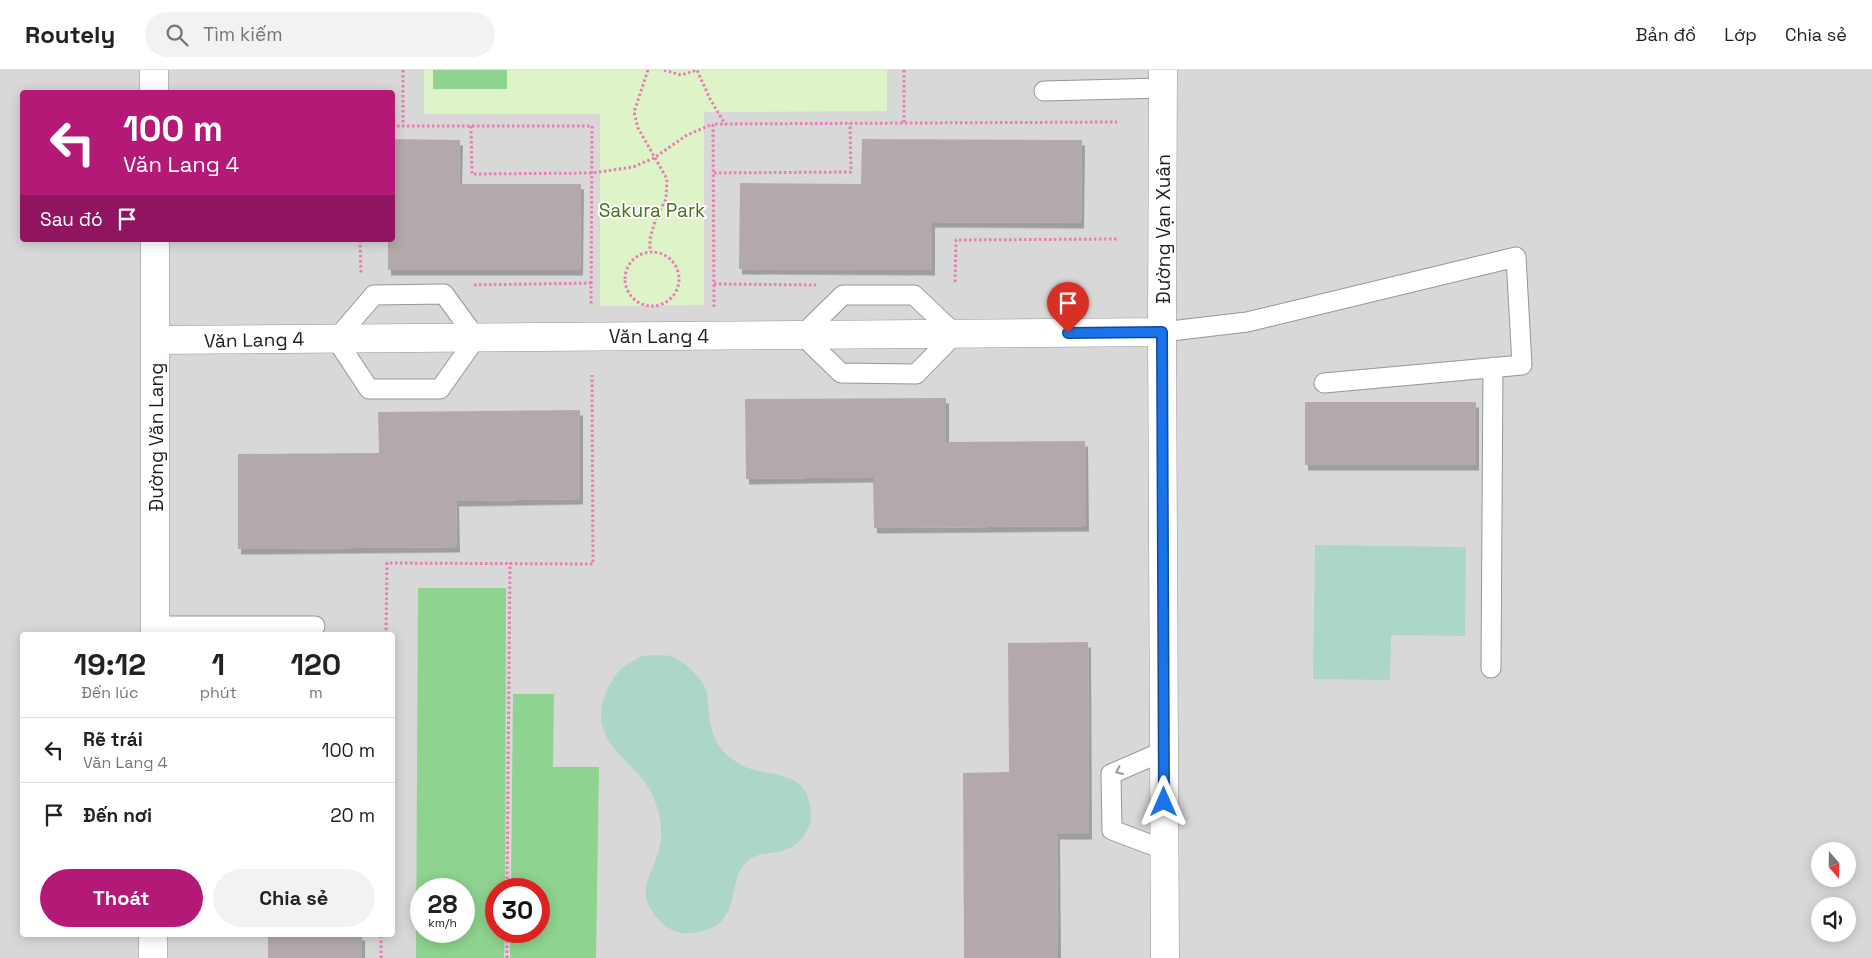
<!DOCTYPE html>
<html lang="vi">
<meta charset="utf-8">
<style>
:root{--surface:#fff;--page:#f2f2f2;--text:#222;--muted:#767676;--line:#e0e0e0;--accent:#b51978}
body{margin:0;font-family:"Space Grotesk",sans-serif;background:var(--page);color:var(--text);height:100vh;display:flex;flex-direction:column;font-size:19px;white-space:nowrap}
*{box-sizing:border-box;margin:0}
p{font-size:16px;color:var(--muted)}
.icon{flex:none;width:28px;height:28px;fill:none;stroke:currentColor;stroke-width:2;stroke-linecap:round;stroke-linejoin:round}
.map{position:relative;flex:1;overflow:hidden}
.details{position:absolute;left:20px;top:562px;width:375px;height:305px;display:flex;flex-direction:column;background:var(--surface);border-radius:5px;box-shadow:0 2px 12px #0003}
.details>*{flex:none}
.banner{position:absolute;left:20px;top:20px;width:375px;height:152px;border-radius:5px;box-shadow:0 2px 12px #0003;background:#b51978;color:#fff;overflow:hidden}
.needle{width:32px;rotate:160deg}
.controls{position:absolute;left:1811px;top:772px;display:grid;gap:10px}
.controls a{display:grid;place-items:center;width:45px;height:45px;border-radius:50%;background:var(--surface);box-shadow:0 2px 12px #0003;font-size:25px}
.speed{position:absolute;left:410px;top:808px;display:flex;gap:10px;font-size:25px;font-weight:700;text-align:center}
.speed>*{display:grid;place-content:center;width:65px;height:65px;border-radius:50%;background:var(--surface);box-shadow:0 2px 12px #0003;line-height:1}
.speed small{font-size:12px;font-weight:400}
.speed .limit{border:8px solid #d22;background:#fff;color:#111}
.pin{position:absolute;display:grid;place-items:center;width:42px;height:42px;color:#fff;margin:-51px -21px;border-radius:50% 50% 50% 0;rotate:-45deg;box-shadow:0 0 5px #0007}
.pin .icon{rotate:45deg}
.me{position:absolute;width:55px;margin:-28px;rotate:0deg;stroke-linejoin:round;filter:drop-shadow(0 0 4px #0008)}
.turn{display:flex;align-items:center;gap:18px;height:105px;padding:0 20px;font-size:22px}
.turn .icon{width:65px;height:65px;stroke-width:2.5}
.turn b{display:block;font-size:35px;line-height:42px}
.then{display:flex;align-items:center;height:48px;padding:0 20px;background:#0003;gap:10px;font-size:19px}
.eta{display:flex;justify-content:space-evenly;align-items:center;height:85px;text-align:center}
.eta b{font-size:30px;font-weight:800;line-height:35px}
.button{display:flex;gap:10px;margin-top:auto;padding:10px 20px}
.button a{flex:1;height:58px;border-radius:30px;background:var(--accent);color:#fff;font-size:20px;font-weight:800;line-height:58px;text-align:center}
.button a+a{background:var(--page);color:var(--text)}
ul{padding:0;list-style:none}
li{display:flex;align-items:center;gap:15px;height:65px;padding:0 20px;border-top:1px solid var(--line)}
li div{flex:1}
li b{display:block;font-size:19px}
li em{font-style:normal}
header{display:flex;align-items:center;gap:30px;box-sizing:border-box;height:70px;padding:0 25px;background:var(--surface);border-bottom:1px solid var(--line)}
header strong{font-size:24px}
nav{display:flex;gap:28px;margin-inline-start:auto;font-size:18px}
.search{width:350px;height:45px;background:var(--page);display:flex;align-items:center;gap:12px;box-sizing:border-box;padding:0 18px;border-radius:28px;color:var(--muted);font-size:19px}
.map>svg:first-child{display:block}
.residential{fill:#d9d8d8;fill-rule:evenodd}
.park{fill:#dff3c9}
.pitch{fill:#8ed38f;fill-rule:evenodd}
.water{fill:#acd6c6}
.building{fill:#b3a9ab;filter:url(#shadow)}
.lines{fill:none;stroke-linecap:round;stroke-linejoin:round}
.lane-casing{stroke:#969696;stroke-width:21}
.street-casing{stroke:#969696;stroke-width:29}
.path{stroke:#e87db3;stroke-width:3;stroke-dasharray:2.5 2.5;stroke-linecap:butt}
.lane{stroke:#fff;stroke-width:19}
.street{stroke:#fff;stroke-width:28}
.oneway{stroke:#9a9a9a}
.route-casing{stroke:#114b97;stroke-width:12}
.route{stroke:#1a73e8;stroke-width:9}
.labels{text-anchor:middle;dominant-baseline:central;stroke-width:4;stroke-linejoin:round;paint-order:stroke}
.park-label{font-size:19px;fill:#47701a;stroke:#fff}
.street-label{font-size:19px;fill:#1f1f1f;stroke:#fff}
</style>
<header>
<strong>Routely</strong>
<div class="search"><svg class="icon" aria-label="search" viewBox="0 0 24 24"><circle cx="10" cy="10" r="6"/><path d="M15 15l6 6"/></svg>Tìm kiếm</div>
<nav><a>Bản đồ</a><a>Lớp</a><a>Chia sẻ</a></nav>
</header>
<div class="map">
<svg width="1872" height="888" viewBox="0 0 1872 888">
<defs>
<filter id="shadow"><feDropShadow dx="3" dy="5.5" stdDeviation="0" flood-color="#0004"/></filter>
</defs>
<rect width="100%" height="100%" fill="#eee7e6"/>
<path class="residential" d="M0 0H1872V888H0ZM22 22H392V170H22ZM22 565H392V865H22ZM1820 781H1848V809H1820ZM421 819H464V861H421ZM496 819H539V861H496ZM1820 836H1848V864H1820Z"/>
<path class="park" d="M424 0H887V41L704 42V235L600 236V44H424Z"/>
<path class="pitch" d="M433 0H507V19H433Z
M418 518H506L505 819H496V861H505L504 888H416ZM421 819H464V861H421Z
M513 624H554L553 697H599L596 888H510V861H539V819H511Z"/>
<path class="water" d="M1315 475 1466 477 1465 566 1391 565 1390 610 1313 609Z
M641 586C650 586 664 584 673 587 684 591 702 608 706 620 708 624 707 631 708 635 710 655 712 672 728 686 733 690 742 696 748 698 773 707 805 701 810 736 811 743 812 749 809 756 792 796 760 772 743 796 732 811 736 833 724 848 715 859 705 861 692 863 680 865 669 860 660 851 631 821 654 806 660 775 663 760 660 745 655 731 644 697 599 681 601 642 602 628 610 609 621 599 627 594 634 591 641 586Z"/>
<path class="building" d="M392 69 460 70 459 114H581L580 200H388V170H392Z
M862 69 1082 70 1081 153 932 152V200L739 199 740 113 861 114Z
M946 328V372L1085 371 1086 456 874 458 873 407 746 409 745 329Z
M1305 332H1476V395H1305Z
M580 340V429L456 431 457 477 238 479V384L379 383 378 342Z
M1088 572 1089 764H1057L1058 888H964L963 703 1009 702 1008 573Z
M268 865H362V888H268Z"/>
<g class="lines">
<g class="lane-casing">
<path id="lane" d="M1044 21 1163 18
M444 224 476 268 440 319H369L336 269 374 225Z
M843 225H914L955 264 916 304 841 303 802 265Z
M1162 262 1247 252 1516 187 1522 295 1324 313
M155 556H315
M1491 598 1493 297
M1164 681 1111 704 1112 760 1165 780"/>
</g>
<g class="street-casing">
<path id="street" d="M154 0V22
M1163 0 1162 262 1165 888
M156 270 1162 262
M155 565V170
M153 865V888"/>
</g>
<path class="path" d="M403 0V56
M648 0 634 42 638 58 667 109 666 129 656 148 650 169V181
M664 0 681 5 697 0 710 29 725 54
M904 0V53
M392 56H592L591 236
M471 56 472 104 592 103 633 97 654 88 687 65 713 54
M714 103 851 102 850 53
M360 170 361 204
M625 209a27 27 0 1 1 54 0a27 27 0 1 1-54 0Z
M955 212 956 170 1118 169
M714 214 816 215
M474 215 592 213
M714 237 713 54 1117 52
M386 565 387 493 593 494 592 305
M507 819 510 493
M381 888V865
M507 888V861"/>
<use href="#lane" class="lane"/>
<use href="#street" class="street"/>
</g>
<defs><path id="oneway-chevron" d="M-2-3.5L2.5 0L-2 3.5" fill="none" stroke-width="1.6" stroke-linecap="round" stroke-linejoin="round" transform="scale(1.25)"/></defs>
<use class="oneway" href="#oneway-chevron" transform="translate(1119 701) rotate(156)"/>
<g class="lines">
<g class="route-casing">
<path id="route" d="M1068 263 1162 262 1164 732"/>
</g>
<use href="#route" class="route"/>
</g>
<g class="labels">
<g class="park-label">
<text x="652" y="140">Sakura Park</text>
</g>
<g class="street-label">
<text transform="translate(1163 159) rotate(-90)">Đường Vạn Xuân</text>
<text x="659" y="266">Văn Lang 4</text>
<text transform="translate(254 270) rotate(-1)">Văn Lang 4</text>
<text transform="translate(156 367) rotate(-90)">Đường Văn Lang</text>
</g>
</g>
</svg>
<div class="controls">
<a><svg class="needle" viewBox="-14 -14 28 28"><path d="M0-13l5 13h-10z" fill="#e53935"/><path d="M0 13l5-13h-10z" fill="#767676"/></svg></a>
<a><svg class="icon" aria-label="sound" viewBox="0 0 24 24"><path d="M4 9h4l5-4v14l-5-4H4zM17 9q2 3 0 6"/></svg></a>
</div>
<div class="speed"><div>28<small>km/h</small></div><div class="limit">30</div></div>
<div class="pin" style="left:1068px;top:263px;background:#d93025"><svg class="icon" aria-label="arrive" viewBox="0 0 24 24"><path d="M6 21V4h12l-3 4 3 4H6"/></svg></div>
<svg class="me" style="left:1164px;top:732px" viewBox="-20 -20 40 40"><path d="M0-17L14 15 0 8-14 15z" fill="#1a73e8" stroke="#fff" stroke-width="4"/></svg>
<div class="banner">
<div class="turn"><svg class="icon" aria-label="left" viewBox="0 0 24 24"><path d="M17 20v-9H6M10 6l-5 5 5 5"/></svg><div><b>100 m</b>Văn Lang 4</div></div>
<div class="then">Sau đó<svg class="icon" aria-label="arrive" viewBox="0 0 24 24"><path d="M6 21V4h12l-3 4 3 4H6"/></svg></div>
</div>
<section class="details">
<div class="eta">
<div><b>19:12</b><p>Đến lúc</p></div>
<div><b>1</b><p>phút</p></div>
<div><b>120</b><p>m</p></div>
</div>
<ul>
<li><svg class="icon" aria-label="left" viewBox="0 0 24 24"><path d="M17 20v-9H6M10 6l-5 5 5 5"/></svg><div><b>Rẽ trái</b><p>Văn Lang 4</p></div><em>100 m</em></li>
<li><svg class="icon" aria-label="arrive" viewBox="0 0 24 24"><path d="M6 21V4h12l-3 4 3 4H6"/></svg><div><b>Đến nơi</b></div><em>20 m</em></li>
</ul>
<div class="button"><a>Thoát</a><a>Chia sẻ</a></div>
</section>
</div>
